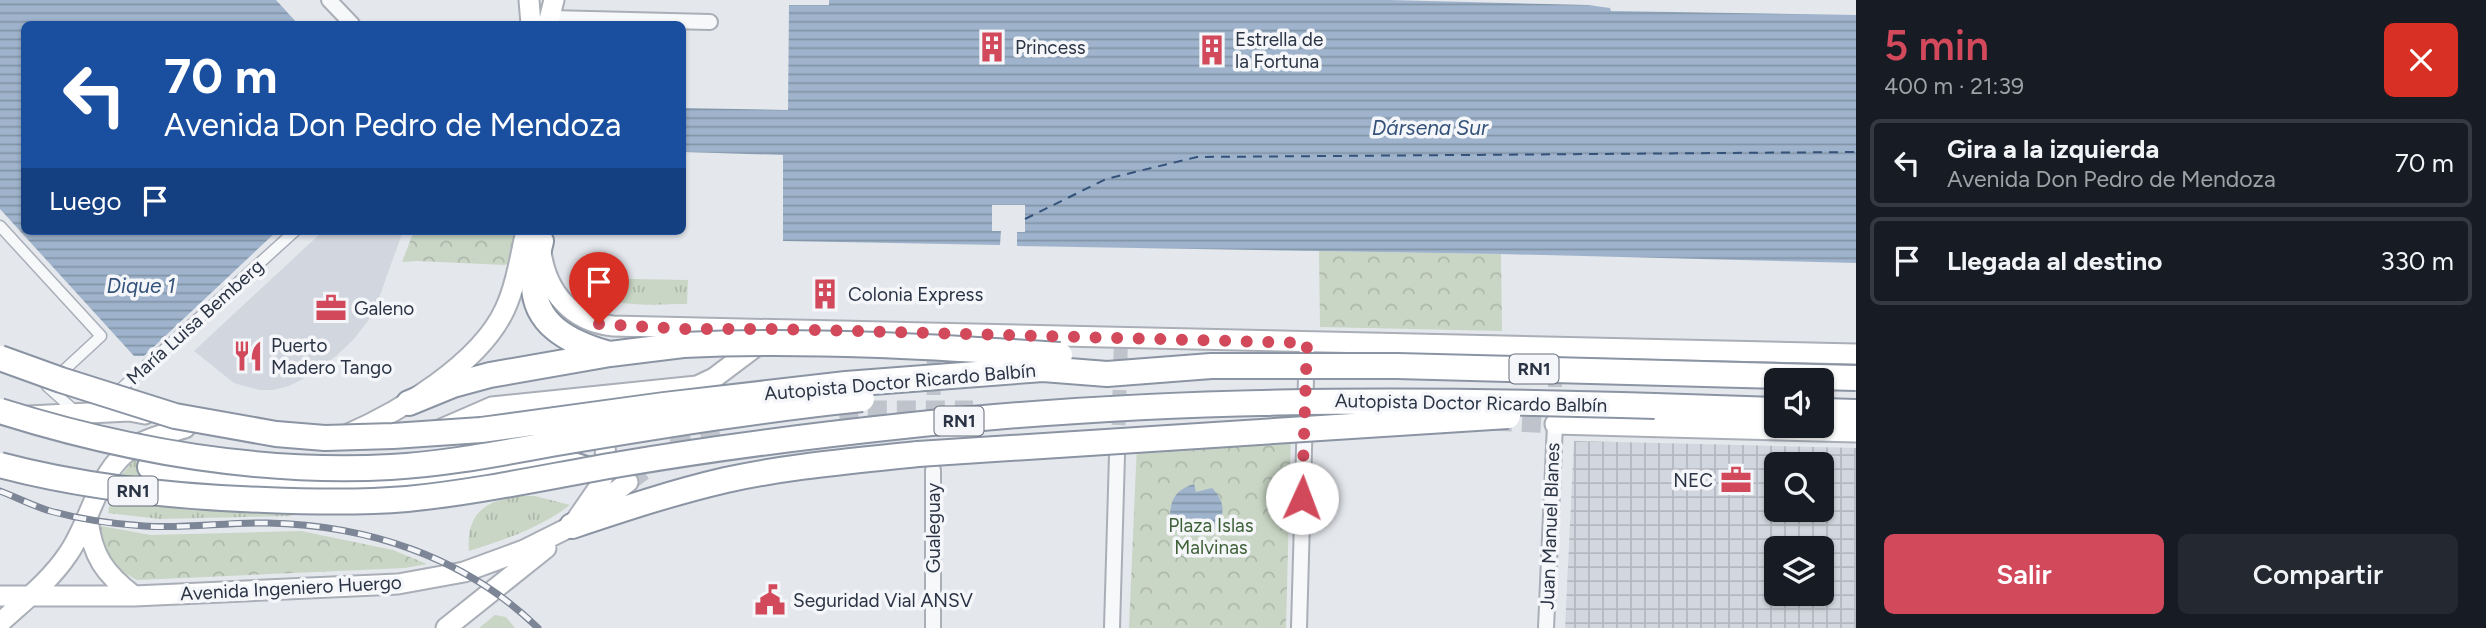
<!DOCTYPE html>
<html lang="es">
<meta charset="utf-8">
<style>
:root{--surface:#171b24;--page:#242831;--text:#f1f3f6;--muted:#9ea1a6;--line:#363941;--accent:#d1495b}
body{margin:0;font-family:Figtree,sans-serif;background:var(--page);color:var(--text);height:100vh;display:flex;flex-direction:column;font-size:26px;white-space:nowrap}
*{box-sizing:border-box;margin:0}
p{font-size:23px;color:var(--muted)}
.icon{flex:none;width:38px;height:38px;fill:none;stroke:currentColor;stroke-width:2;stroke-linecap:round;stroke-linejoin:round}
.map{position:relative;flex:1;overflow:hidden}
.drawer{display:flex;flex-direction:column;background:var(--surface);width:630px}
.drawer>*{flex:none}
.top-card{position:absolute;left:21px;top:21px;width:665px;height:214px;border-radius:10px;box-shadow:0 2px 5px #0004;background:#1a4fa0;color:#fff;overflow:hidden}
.buttons{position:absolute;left:1764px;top:368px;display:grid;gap:14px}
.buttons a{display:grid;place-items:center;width:70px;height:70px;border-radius:10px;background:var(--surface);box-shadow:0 2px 5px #0004;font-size:35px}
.pin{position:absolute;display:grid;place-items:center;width:60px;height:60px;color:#fff;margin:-72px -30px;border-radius:50% 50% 50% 0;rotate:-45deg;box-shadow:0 0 7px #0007}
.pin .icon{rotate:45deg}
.me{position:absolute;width:77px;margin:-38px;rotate:2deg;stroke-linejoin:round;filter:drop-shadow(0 0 5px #0008)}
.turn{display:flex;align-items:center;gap:24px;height:147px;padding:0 28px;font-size:32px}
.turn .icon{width:91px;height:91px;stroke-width:2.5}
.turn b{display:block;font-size:49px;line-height:60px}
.then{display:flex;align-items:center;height:66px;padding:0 28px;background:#0003;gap:14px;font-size:26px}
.round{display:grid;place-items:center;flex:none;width:74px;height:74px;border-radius:10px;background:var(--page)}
.head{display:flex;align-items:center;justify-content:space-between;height:119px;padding:0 28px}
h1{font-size:42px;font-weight:600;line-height:52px;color:var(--accent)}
.button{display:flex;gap:14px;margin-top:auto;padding:14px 28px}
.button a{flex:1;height:80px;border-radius:10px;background:var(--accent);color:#fff;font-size:28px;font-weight:600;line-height:80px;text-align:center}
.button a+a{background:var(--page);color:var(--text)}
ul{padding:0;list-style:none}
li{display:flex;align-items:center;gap:21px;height:88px;margin:0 14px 10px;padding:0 14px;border:4px solid var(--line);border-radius:10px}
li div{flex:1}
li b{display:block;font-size:26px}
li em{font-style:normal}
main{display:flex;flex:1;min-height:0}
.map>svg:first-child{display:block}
.built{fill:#d2d6de}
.industrial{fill:url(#industrial-grid);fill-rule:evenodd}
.grass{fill:url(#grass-tufts)}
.park{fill:url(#park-crowns)}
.pitch{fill:#c9d6c5}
.water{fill:url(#water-rules)}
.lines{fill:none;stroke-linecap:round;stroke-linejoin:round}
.ferry{stroke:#34527a;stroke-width:2;stroke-dasharray:9 7;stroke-linecap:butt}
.minor-tunnel{stroke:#bfc3cb;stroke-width:14;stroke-dasharray:14 7;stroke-linecap:butt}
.secondary-tunnel{stroke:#bfc3cb;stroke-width:19;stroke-dasharray:19 10;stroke-linecap:butt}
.pedestrian-casing{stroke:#a9aeb7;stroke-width:13}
.minor-casing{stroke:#a9aeb7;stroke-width:18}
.secondary-casing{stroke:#a9aeb7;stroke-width:23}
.motorway-casing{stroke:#8b94a3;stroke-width:28}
.pedestrian{stroke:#f7f8fa;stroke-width:10}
.minor{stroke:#f7f8fa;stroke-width:14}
.secondary{stroke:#fff;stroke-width:19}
.motorway{stroke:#fff;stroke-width:24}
.rail-casing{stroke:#7d8696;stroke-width:7}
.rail{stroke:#f4f6f9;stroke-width:4.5;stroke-dasharray:13;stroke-linecap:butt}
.motorway-bridge-casing{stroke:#8b94a3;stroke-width:28;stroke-linecap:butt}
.motorway-bridge{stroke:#fff;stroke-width:24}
.route{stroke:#d1495b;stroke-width:12;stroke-dasharray:0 21.6}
.labels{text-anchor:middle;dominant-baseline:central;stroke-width:7;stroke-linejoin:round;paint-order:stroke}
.shield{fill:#f4f6f9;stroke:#676e7b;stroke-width:2}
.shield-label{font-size:18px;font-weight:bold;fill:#2b3445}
.poi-label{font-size:19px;fill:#2b3445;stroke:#f4f6f9;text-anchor:start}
.street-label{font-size:19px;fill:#2b3445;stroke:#f4f6f9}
.park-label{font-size:19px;fill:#3f6138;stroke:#f4f6f9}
.water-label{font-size:21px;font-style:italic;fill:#34527a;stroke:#f4f6f9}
</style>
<main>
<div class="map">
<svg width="1856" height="628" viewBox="0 0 1856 628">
<defs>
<pattern id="industrial-grid" width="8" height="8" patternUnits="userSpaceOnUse" patternTransform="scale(1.75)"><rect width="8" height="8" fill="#d2d6de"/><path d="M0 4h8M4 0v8" fill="none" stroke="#b4b8c0"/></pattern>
<pattern id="grass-tufts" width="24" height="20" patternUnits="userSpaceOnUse" patternTransform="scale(1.75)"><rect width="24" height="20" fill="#c9d6c5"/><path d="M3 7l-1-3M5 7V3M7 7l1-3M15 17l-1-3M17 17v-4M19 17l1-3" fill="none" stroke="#adb8ab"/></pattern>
<pattern id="park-crowns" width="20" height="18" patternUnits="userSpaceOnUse" patternTransform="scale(1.75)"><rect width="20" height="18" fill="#c9d6c5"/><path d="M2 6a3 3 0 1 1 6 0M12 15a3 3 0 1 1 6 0" fill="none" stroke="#adb8ab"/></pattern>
<pattern id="water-rules" width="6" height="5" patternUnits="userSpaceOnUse" patternTransform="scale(1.75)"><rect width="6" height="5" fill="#9fb4cc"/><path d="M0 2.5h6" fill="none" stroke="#8293a7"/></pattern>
</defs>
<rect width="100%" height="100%" fill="#e4e7ec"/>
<path class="built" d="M323 231H403L380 295 368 321 353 340 336 356 311 375 289 386 273 390H259L234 383 194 351Z"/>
<path class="industrial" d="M1574 441 1856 448V628H1565ZM1776 464H1822V509H1776ZM1776 548H1822V593H1776Z"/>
<path class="grass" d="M584 278 688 280 687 304C657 304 606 310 584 286Z
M138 454 266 475 292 516 160 519 108 513 114 485Z
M519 496H535L570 505C540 528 504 540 469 551 466 514 484 501 519 496Z"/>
<path class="park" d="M414 231H515L512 261 505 265 417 261 402 262Z
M1319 251 1501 254 1502 331 1320 327Z
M1291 433 1286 628H1129L1137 444Z
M101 526 151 535 301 531 393 550 427 564 405 568 137 580C115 568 95 553 101 526Z"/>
<path class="pitch" d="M495 615 506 617 515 628H479Z"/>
<path class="water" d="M0 0H276L298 24H24V231H277L144 356H134L0 209Z
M829 0H1390L1588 5 1610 8 1611 11 1856 15V263L1501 254 1017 246V232H1025V205H992V231H1001L1000 245 783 241V155L683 152V108L788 110 789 5H829Z
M1194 484 1196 492 1212 488C1225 501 1226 515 1215 529 1196 542 1177 536 1170 514 1171 497 1178 489 1194 484Z"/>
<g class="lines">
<path class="ferry" d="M1025 219 1106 179 1197 157 1856 152"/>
<path class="minor-tunnel" d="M1555 408V347
M1118 446 1121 339
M933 458 934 342"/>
<path class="secondary-tunnel" d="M839 413 865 410H973
M1493 421 1555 424
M628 482 688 438 722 426"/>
<g class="pedestrian-casing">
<path id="pedestrian" d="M0 226 101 336 47 386 77 413
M114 395 295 231"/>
</g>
<g class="minor-casing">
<path id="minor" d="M329 0 352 24
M551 18 710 22
M933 628V470
M1112 628 1117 455
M1299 628 1307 343
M1546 628 1555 424"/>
</g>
<g class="secondary-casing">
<path id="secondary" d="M529 0 531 24
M548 24 554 0
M541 251C546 292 572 322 613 326L1856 354
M29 416 129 411 145 414
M1555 424 1856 432
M439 430 492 407 697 386 714 378 763 341
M346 435C399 412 480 364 505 309 516 285 520 257 526 231
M588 513 628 482
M88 519C92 556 105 574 134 596
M0 596H134L398 584 464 572 524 550 572 526 599 487 606 468 605 443 597 425
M0 623C24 601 50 581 68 554 92 520 97 469 135 446 150 437 168 433 185 428
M446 628 546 548"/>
</g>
<g class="motorway-casing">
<path id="motorway" d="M541 241C538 254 534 267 534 280 532 324 569 342 606 353
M409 403 453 385 490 375 610 354 683 345
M1655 406 1776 410
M1822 411 1856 412
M150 467 197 476 270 484 355 488 449 481 563 462 589 470
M572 526C623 509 674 492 726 480 789 466 854 461 918 454"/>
</g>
<use href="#pedestrian" class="pedestrian"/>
<use href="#minor" class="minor"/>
<use href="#secondary" class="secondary"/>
<use href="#motorway" class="motorway"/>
<g class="rail-casing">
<path id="rail" d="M0 491C16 497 33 506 50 511 79 519 113 524 144 526 185 529 226 522 267 523 368 525 465 557 538 628"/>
</g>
<use href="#rail" class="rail"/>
<g class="motorway-bridge-casing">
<path id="motorway-bridge" d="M683 345C808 339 936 347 1060 355
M0 358 61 380 175 416 276 434 325 438 393 436 481 430 664 405 846 384 1043 369 1107 374 1211 366H1397L1856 378
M0 411C127 451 257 474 391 467 450 464 510 451 569 441 666 425 764 409 862 399
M918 454 1508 416
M0 465C87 488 175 497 265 500 312 502 359 503 407 499 479 492 550 476 621 464 715 448 809 436 903 426 1153 398 1404 398 1655 406"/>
</g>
<use href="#motorway-bridge" class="motorway-bridge"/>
</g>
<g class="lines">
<path class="route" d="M599 324 685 329H778L1307 343 1302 498"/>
</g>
<defs>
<g id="building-bare" transform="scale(2.415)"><path d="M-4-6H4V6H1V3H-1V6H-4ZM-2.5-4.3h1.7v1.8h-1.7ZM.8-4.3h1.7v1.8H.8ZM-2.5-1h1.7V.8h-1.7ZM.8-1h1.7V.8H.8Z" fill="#d1495b" stroke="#f4f6f9" stroke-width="2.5" paint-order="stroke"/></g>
<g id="office-bare" transform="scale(2.415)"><path d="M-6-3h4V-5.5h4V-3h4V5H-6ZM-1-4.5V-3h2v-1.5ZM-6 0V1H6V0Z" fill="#d1495b" stroke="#f4f6f9" stroke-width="2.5" paint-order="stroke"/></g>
<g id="restaurant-bare" transform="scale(2.415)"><path d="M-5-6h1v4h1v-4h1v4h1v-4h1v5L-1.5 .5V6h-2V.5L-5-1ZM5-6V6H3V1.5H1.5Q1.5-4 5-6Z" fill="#d1495b" stroke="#f4f6f9" stroke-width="2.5" paint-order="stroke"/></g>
<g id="civic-bare" transform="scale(2.415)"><path d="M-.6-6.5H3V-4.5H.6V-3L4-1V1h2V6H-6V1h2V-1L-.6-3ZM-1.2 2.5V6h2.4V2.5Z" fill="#d1495b" stroke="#f4f6f9" stroke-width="2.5" paint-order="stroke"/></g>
</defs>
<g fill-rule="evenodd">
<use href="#building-bare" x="992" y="47"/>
<use href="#building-bare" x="1212" y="50"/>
<use href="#building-bare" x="825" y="294"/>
<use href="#office-bare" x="331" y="308"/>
<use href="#restaurant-bare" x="248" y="356"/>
<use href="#office-bare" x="1736" y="480"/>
<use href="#civic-bare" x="770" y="600"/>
</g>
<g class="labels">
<g class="shield">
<rect x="1509.5" y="354.5" width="49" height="29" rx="5"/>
<rect x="934.5" y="406.5" width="49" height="29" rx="5"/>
<rect x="108.5" y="476.5" width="49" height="29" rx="5"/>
</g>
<g class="shield-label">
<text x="1534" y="369">RN1</text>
<text x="959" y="421">RN1</text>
<text x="133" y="491">RN1</text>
</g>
<g class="poi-label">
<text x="1235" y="39">Estrella de<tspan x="1235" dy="22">la Fortuna</tspan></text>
<text x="1015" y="47">Princess</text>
<text x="848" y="294">Colonia Express</text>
<text x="354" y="308">Galeno</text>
<text x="271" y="345">Puerto<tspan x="271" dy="22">Madero Tango</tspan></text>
<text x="1713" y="480" text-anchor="end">NEC</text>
<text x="793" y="600">Seguridad Vial ANSV</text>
</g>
<g class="street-label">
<text transform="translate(195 322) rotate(-42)">María Luisa Bemberg</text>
<text transform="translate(900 382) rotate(-5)">Autopista Doctor Ricardo Balbín</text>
<text transform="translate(1471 403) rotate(1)">Autopista Doctor Ricardo Balbín</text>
<text transform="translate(1550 526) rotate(-88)">Juan Manuel Blanes</text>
<text transform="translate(933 528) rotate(-90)">Gualeguay</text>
<text transform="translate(291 588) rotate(-3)">Avenida Ingeniero Huergo</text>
</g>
<g class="park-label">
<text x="1211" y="525">Plaza Islas<tspan x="1211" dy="22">Malvinas</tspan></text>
</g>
<g class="water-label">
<text x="1430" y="127">Dársena Sur</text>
<text x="141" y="285">Dique 1</text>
</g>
</g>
</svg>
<div class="buttons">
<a><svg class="icon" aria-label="sound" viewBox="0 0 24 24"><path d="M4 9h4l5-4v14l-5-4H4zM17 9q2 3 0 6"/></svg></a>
<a><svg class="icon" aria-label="search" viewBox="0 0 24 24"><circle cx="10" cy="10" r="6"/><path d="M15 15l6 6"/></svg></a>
<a><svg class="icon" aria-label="layers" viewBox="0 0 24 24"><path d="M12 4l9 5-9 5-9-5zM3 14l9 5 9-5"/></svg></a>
</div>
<div class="pin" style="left:599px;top:324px;background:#d93025"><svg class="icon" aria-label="arrive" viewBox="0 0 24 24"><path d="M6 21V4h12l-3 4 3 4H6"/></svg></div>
<svg class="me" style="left:1302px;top:498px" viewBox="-20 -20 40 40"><circle r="19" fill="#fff"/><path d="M0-13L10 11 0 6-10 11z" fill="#d1495b"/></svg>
<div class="top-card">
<div class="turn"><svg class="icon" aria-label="left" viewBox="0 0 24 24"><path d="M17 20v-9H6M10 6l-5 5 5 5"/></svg><div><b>70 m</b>Avenida Don Pedro de Mendoza</div></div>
<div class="then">Luego<svg class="icon" aria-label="arrive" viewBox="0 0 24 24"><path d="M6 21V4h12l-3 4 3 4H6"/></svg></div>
</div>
</div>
<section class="drawer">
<div class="head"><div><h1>5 min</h1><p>400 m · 21:39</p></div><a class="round" style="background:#d93025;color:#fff"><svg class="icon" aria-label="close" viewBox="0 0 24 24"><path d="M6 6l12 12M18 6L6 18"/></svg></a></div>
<ul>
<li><svg class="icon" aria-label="left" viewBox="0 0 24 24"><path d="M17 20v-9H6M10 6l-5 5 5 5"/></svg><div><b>Gira a la izquierda</b><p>Avenida Don Pedro de Mendoza</p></div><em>70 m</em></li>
<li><svg class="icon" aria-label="arrive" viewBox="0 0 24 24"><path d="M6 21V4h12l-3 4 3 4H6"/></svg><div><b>Llegada al destino</b></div><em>330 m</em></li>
</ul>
<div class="button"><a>Salir</a><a>Compartir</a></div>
</section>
</main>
